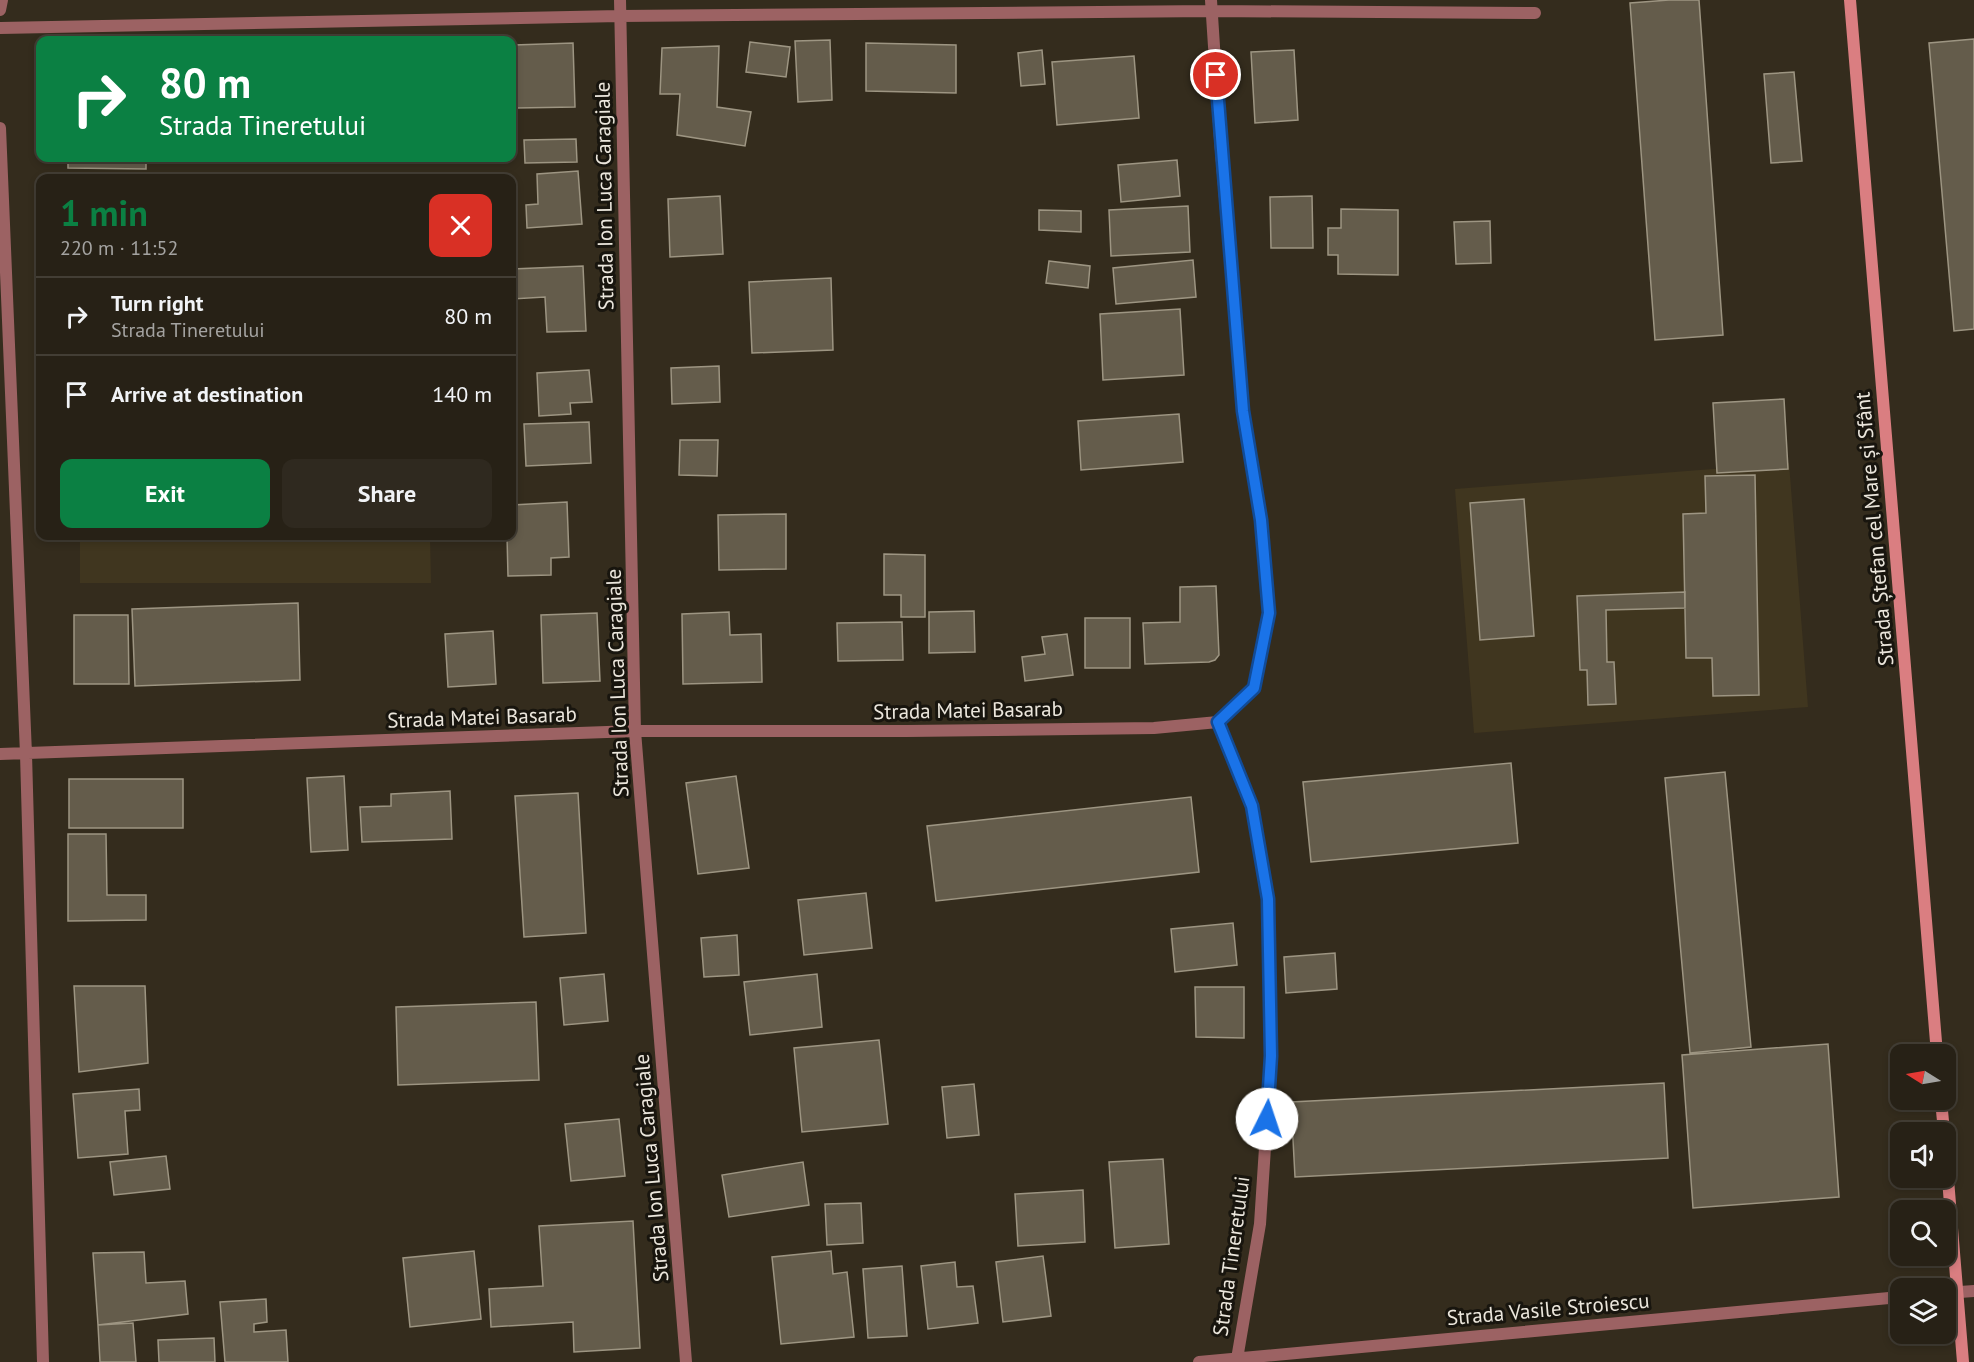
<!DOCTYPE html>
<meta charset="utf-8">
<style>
:root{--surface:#272116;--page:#2f291f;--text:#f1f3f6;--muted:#a4a3a1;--line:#433e35;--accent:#0b8043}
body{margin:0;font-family:"PT Sans",sans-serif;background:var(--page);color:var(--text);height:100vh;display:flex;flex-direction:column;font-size:22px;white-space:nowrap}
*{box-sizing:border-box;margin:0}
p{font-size:20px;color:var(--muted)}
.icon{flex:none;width:33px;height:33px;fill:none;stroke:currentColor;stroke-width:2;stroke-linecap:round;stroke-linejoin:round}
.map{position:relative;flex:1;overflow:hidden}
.side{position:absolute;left:36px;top:174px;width:480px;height:366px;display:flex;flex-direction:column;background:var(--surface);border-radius:12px;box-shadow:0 3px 9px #0003,0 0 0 2px var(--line)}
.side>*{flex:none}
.hud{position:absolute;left:36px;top:36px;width:480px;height:126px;border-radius:12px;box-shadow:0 3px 9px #0003,0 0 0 2px var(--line);background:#0b8043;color:#fff;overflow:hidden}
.needle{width:39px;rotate:281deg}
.tools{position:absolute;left:1890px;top:1044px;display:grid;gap:12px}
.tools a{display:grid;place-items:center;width:66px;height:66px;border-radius:12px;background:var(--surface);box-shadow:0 3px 9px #0003,0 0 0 2px var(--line);font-size:30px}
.pin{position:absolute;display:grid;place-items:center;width:51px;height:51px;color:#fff;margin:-26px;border:3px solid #fff;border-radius:50%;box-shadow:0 2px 6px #0007}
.me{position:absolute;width:66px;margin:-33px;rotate:4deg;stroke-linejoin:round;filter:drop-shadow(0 0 4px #0008)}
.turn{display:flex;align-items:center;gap:21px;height:126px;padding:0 24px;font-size:27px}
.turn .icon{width:78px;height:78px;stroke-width:2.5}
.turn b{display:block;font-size:42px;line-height:51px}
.round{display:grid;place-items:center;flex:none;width:63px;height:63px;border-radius:12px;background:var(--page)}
.headline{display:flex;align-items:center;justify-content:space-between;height:102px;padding:0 24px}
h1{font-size:36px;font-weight:800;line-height:45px;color:var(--accent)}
.cta{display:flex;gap:12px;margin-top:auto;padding:12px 24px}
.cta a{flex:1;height:69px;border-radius:12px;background:var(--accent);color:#fff;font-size:24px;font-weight:800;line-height:69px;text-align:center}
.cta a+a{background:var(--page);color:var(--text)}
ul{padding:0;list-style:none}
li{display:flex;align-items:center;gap:18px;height:78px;padding:0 24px;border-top:2px solid var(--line)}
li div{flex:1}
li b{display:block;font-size:22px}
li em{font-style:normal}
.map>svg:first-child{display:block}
.built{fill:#40361f}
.building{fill:#645c4b;stroke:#9d9582;stroke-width:1.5}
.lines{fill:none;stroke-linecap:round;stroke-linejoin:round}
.street{stroke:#9c6263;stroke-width:12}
.secondary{stroke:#da7e81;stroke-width:12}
.route-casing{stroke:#114b97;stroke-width:15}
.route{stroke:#1a73e8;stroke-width:10}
.labels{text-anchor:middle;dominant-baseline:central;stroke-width:6;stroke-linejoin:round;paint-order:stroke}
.street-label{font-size:21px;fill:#ebe6dc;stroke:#18150e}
</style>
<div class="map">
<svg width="1974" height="1362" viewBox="0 0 1974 1362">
<rect width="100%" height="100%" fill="#342c1d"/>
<path class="built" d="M1789 463 1808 707 1474 733 1455 489Z
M80 536H430L431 583H80Z"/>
<path class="building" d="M1669 0H1699L1723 335 1655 340 1630 3Z
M1974 39V329L1954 331 1929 43Z
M830 40 832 100 798 102 795 41Z
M750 42 790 47 786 77 746 72Z
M573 43 575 107 516 108 514 45Z
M866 43 956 45V93L866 91Z
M719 46 717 107 751 112 745 146 677 135 680 94H660L662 48Z
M1042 50 1045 84 1021 86 1018 53Z
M1294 50 1298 120 1255 123 1251 52Z
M1134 56 1139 118 1057 125 1052 62Z
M1794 72 1802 161 1771 163 1764 74Z
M576 139 577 162 525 163 524 140Z
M68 158H146V169L68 168Z
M1177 160 1180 196 1121 202 1118 165Z
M578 171 582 224 527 228 526 205 538 204 537 174Z
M720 196 723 254 670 257 668 199Z
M1312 196 1313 248H1271L1270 197Z
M1188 206 1190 252 1111 256 1109 210Z
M1341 209 1398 210V275L1338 274V255H1328V228H1341Z
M1039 210 1081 211V232L1039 230Z
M1490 221 1491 263 1456 264 1454 222Z
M1193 260 1196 297 1116 304 1113 268Z
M1049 261 1090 266 1088 288 1046 283Z
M583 266 586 331 547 332 545 297 512 299V269Z
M831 278 833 350 752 353 749 282Z
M1180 309 1184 375 1103 380 1100 314Z
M719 366 720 402 672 404 671 368Z
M589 370 592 402 570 403 571 414 539 416 537 373Z
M1784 399 1788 469 1717 473 1713 403Z
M1179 414 1183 462 1081 470 1078 421Z
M589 422 591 463 526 466 524 424Z
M680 440H718L717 476 679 475Z
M1755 475 1759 695 1713 696 1712 658H1686L1683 514 1706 513 1705 476Z
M1524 499 1534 636 1480 640 1470 503Z
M567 502 569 557 551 558V575L508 576 507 536H512V505Z
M786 514V569L719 570 718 515Z
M884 554 925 555V617H901V595H884Z
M1216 586 1219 655 1215 660 1209 662 1145 664 1143 623 1180 622V587Z
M1685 592V608L1606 610 1607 662H1614L1616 704 1588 705 1587 670H1580L1577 596Z
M298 603 300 680 135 686 132 609Z
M974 611 975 652 929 653V612Z
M729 612 730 635 761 634 762 682 683 684 682 614Z
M597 613 600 681 543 683 541 615Z
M74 615H128L129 684H74Z
M1085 618H1130V668H1085Z
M902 622 903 660 838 661 837 623Z
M493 631 496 684 448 687 445 634Z
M1067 634 1073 675 1025 681 1022 657 1045 654 1042 637Z
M1511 763 1518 843 1311 862 1303 782Z
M1725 772 1751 1047 1690 1053 1665 778Z
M344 776 348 850 311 852 307 778Z
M736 776 749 868 698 874 686 783Z
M69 779H183V828H69Z
M450 791 452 839 362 842 360 807 391 806V794Z
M578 793 586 933 524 937 515 796Z
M1191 797 1199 872 936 901 927 826Z
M68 834H106L107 895H146V920L68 921Z
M866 893 872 948 804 955 798 900Z
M1233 923 1237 965 1175 972 1171 929Z
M737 935 739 975 704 977 701 938Z
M1335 953 1337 989 1286 993 1284 957Z
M604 974 608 1021 564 1025 560 978Z
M817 974 822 1027 750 1035 744 982Z
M74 986H145L148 1063 79 1072Z
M1195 987H1244V1038L1196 1037Z
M536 1002 539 1080 398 1085 396 1007Z
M879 1040 888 1124 802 1132 794 1048Z
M1828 1044 1839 1197 1693 1208 1682 1055Z
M1664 1083 1668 1158 1295 1177 1291 1102Z
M974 1084 979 1135 947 1138 942 1087Z
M139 1089 140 1110 125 1111 128 1154 78 1158 73 1094Z
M619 1119 625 1176 571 1181 565 1124Z
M166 1156 170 1189 114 1195 110 1162Z
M1163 1159 1169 1244 1115 1248 1109 1162Z
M803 1162 809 1205 729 1217 722 1175Z
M1083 1190 1085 1242 1018 1246 1015 1194Z
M861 1203 863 1243 827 1245 825 1204Z
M633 1221 640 1348 574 1352 573 1322 491 1327 489 1289 543 1286 539 1226Z
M474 1251 481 1319 410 1327 403 1258Z
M831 1251 833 1274 847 1272 854 1337 781 1344 772 1257Z
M144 1252 146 1283 185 1281 188 1314 98 1325 93 1253Z
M1043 1256 1051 1316 1003 1322 996 1262Z
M955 1262 957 1287 973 1286 978 1323 928 1329 921 1266Z
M902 1266 907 1336 868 1338 863 1269Z
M266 1299 267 1322 254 1324V1332L286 1330 288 1362H225L220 1302Z
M133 1323 136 1362H100L98 1325Z
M214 1338 215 1362H159L158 1340Z"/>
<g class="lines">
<path class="street" d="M620 0 635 731 686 1362
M1211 0 1220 139 1243 411 1261 520 1269 613 1254 688 1218 722 1252 805 1268 899 1271 1056 1260 1224 1237 1359
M0 10 2 0
M0 28 620 16 1211 11 1535 13
M0 128 26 754 43 1362
M0 754 635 731H907L1154 728 1218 722
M1946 1293 1974 1291
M1199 1362 1900 1297"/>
<path class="secondary" d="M1850 0 1937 1054
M1941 1100 1944 1132
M1946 1155 1963 1362"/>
</g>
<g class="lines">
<g class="route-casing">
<path id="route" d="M1216 75 1243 411 1261 520 1269 613 1254 688 1218 722 1252 806 1268 899 1271 1056 1267 1119"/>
</g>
<use href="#route" class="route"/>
</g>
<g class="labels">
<g class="street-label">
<text transform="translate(604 196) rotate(-91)">Strada Ion Luca Caragiale</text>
<text transform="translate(1874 529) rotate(-95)">Strada Ștefan cel Mare și Sfânt</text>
<text transform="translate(617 683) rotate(-92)">Strada Ion Luca Caragiale</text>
<text transform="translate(968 710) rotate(-1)">Strada Matei Basarab</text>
<text transform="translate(482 717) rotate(-2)">Strada Matei Basarab</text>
<text transform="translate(651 1168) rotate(-95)">Strada Ion Luca Caragiale</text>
<text transform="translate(1231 1256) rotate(-82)">Strada Tineretului</text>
<text transform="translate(1548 1309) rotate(-5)">Strada Vasile Stroiescu</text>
</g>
</g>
</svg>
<div class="tools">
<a><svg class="needle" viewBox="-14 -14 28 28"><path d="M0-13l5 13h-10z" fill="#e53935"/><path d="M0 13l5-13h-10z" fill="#a4a3a1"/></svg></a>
<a><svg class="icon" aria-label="sound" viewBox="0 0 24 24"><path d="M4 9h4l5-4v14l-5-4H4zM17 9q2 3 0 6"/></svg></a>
<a><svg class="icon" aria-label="search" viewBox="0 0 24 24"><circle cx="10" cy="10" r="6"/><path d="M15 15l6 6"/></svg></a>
<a><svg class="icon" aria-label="layers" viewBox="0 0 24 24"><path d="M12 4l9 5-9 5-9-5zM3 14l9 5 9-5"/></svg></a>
</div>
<div class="pin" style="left:1216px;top:75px;background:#d93025"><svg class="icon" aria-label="arrive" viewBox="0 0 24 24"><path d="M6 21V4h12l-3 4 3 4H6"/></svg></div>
<svg class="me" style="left:1267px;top:1119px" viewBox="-20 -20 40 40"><circle r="19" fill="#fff"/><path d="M0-13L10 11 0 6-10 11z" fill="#1a73e8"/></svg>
<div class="hud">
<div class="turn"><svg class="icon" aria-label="right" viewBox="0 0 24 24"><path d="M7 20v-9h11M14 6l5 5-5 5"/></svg><div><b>80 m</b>Strada Tineretului</div></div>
</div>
<section class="side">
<div class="headline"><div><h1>1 min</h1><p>220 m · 11:52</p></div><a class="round" style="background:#d93025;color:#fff"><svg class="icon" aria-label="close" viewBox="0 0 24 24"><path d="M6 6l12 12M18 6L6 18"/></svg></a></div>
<ul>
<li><svg class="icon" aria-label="right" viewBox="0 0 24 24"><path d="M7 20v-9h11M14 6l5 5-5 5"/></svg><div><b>Turn right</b><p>Strada Tineretului</p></div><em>80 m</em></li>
<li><svg class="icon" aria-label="arrive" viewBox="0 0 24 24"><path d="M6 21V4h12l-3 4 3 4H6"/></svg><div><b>Arrive at destination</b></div><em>140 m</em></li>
</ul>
<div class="cta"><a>Exit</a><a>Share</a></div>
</section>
</div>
